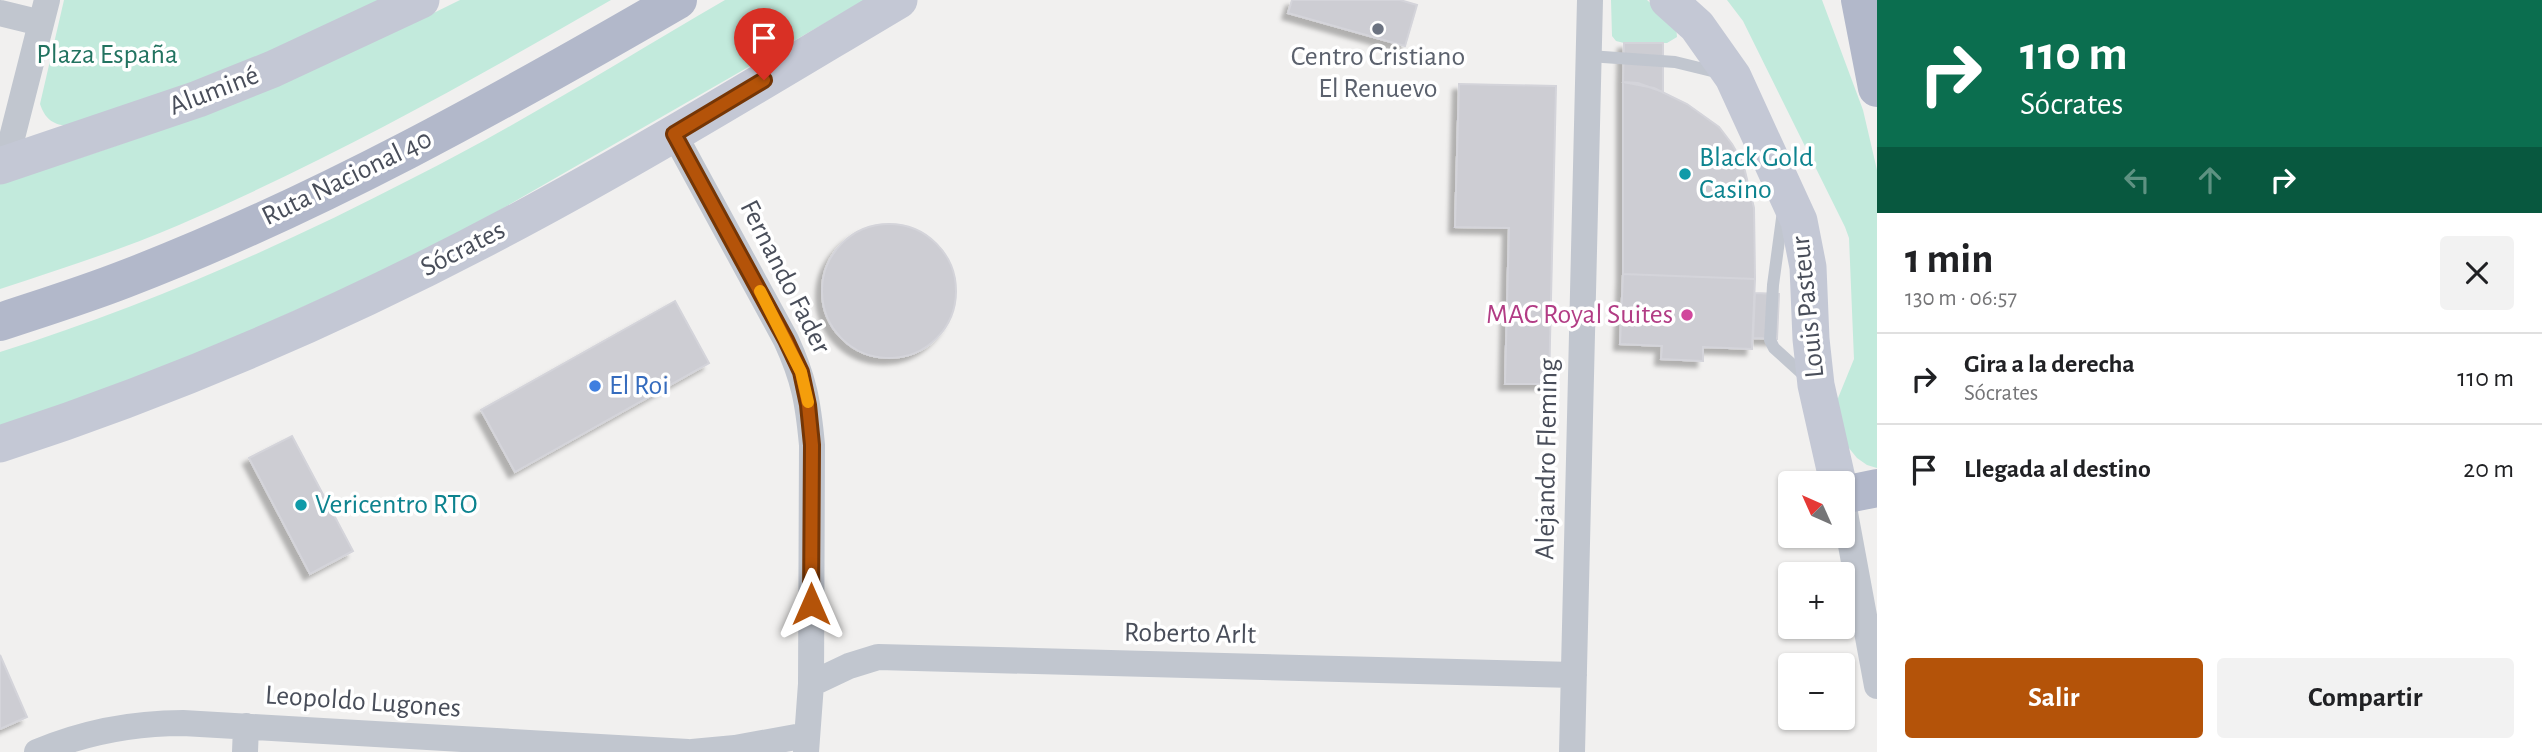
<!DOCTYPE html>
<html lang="es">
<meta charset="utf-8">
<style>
:root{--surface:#fff;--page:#f2f2f2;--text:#202124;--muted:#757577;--line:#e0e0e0;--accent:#b45309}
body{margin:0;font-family:"Alegreya Sans",sans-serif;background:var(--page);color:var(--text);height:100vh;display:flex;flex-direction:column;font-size:26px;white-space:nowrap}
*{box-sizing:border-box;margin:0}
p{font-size:23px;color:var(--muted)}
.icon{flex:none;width:38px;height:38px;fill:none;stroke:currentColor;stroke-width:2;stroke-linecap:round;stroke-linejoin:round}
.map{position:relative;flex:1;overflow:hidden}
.sheet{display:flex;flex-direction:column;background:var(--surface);width:665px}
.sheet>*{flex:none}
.banner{background:#0b6e4f;color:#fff;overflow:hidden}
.needle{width:46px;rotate:315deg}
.buttons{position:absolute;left:1778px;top:471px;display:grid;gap:14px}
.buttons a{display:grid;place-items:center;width:77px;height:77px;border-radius:7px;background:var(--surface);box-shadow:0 2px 5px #0004;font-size:35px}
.pin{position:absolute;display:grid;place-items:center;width:60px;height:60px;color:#fff;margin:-72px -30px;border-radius:50% 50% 50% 0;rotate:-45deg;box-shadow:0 0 7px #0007}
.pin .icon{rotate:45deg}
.me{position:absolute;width:77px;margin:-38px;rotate:0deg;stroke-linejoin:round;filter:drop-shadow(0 0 5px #0008)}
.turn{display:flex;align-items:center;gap:24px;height:147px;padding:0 28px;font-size:32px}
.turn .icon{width:91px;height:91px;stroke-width:2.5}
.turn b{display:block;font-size:49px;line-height:60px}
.lanes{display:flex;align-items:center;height:66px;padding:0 28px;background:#0003;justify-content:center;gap:35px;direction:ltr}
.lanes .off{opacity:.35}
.round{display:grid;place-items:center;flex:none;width:74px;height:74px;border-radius:7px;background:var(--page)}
.head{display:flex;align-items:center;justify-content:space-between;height:119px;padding:0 28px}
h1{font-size:42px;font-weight:600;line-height:52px}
.primary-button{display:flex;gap:14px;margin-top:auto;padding:14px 28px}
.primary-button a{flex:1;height:80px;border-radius:7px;background:var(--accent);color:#fff;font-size:28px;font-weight:600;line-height:80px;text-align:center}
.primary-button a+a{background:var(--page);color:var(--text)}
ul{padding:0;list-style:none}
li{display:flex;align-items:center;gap:21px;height:91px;padding:0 28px;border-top:2px solid var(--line)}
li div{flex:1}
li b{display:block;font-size:26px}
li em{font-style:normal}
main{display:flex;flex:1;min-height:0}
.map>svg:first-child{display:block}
.green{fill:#c2eadc}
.building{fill:#cdcdd3;stroke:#d4d4da;stroke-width:2;filter:url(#shadow)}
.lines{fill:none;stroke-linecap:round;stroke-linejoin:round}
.lane{stroke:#c1c6cf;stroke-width:12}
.street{stroke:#c1c6cf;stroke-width:26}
.secondary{stroke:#c4c8d5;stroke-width:37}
.primary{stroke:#b2b8ca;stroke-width:38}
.route-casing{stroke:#753606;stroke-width:18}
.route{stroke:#b45309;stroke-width:12}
.slow{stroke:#f59e0b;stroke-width:12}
.worship-dot{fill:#6b7280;stroke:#fff;stroke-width:2.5}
.culture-dot{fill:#0f9aa8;stroke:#fff;stroke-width:2.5}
.hotel-dot{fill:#d1479c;stroke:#fff;stroke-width:2.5}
.shop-dot{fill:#3f7fe0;stroke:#fff;stroke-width:2.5}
.labels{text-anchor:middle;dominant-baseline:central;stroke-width:7;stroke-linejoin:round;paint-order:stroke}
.park-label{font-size:28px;fill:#227360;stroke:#fff}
.worship-label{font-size:28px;fill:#5b616d;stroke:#fff}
.street-label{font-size:28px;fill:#494e5a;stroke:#fff}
.culture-label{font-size:28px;fill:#0d838f;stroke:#fff;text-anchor:start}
.hotel-label{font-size:28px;fill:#b23c85;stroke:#fff;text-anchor:end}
.shop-label{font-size:28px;fill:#366cbe;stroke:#fff;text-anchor:start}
</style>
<main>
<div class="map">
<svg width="1877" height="752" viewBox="0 0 1877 752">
<defs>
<filter id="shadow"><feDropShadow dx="-6" dy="6" stdDeviation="2" flood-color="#0004"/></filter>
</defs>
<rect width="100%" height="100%" fill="#f1f0ef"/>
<path class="green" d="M64 0H383L231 69 67 126C51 124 45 118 40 104Z
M460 0H611C471 81 329 160 179 225 121 250 60 269 0 289V183C158 136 312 74 460 0Z
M725 0H865L432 249 163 370 0 428V352C143 307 280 247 413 178 520 124 622 60 725 0Z
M1611 0H1647L1676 26 1677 37 1667 43H1624L1616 41 1612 36Z
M1727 0H1822L1863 110 1877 170V468L1867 465 1857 458 1844 442 1836 403 1854 359 1849 238 1845 227 1743 21Z"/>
<path class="building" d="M1292 0H1400L1417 5 1405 46 1288 13Z
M1624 43H1663V92L1638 83 1623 82Z
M1623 82 1654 88 1687 104 1719 127 1732 144 1743 163 1754 208 1755 279 1623 274Z
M1459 84 1556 86 1549 384H1505L1509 228 1455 227Z
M822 291a67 67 0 1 1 134 0a67 67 0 1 1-134 0Z
M1623 274 1755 279 1752 349 1703 347V361L1661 359 1662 346 1620 344Z
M1755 293 1779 294 1777 339 1753 338Z
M675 301 709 363 515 472 481 410Z
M292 436 353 551 310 574 249 458Z
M0 655 27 717 0 729Z"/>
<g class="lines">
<path class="lane" d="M1589 56 1675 62 1720 73
M1783 211 1773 285 1770 340 1774 348 1806 377"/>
<path class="street" d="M0 13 41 23
M674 134 786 340C804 379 808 402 812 445L811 684 806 752
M5 165 47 0
M1843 502 1877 686
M811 684 849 666 878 657 1574 675
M37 752C85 732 132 723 183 723L688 752
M245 752 246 726
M692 752 735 748 807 735
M1572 752 1590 0"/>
<path class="secondary" d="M1668 0 1697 26 1733 77 1799 221 1808 267 1811 339 1816 385 1838 483
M0 166 198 99 273 69 421 0
M0 444C184 384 363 305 533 213 657 146 778 72 899 0"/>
<path class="primary" d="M1860 0 1877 88
M0 322C42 308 84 295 125 279 318 205 500 103 678 0
M1843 495 1877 488"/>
</g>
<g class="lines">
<g class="route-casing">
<path id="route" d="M764 80 674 134 786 340 801 372 808 405 812 445 811 604"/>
</g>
<use href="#route" class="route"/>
<path class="slow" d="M760 291 801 372 808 402"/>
</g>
<circle class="worship-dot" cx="1378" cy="29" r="7"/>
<g class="culture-dot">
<circle cx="1685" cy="174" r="7"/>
<circle cx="301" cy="505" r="7"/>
</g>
<circle class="hotel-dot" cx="1687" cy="315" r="7"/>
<circle class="shop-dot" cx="595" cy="386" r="7"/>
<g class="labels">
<g class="park-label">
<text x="107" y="55">Plaza España</text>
</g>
<g class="worship-label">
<text x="1378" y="57">Centro Cristiano<tspan x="1378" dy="32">El Renuevo</tspan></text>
</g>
<g class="street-label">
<text transform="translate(214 91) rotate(-21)">Aluminé</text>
<text transform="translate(347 178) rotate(-26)">Ruta Nacional 40</text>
<text transform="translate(463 249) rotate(-27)">Sócrates</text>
<text transform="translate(785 277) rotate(63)">Fernando Fader</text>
<text transform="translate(1808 307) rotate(-96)">Louis Pasteur</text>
<text transform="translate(1547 459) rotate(-89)">Alejandro Fleming</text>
<text transform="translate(1190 634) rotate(1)">Roberto Arlt</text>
<text transform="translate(363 702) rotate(4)">Leopoldo Lugones</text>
</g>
<g class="culture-label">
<text x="1699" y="158">Black Gold<tspan x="1699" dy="32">Casino</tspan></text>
<text x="315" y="505">Vericentro RTO</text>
</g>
<g class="hotel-label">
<text x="1673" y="315">MAC Royal Suites</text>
</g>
<g class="shop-label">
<text x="609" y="386">El Roi</text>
</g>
</g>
</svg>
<div class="buttons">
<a><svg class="needle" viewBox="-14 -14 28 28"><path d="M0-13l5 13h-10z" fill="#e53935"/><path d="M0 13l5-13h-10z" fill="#757577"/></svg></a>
<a>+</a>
<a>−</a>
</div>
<div class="pin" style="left:764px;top:80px;background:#d93025"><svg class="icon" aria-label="arrive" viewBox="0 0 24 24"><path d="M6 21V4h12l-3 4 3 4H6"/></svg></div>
<svg class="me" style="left:811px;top:604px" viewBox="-20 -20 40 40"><path d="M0-17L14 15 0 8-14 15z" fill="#b45309" stroke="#fff" stroke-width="4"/></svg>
</div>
<section class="sheet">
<div class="banner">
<div class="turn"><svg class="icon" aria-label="right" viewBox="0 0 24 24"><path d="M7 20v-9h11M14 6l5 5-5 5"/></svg><div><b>110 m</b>Sócrates</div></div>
<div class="lanes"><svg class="icon off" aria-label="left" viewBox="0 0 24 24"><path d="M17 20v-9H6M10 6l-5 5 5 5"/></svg><svg class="icon off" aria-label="ahead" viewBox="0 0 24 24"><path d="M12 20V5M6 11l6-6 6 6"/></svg><svg class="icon" aria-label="right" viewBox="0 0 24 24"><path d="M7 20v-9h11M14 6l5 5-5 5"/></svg></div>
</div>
<div class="head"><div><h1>1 min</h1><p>130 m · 06:57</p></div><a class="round"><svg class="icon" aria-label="close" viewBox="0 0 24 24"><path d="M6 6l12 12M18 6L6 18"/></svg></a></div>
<ul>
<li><svg class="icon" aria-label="right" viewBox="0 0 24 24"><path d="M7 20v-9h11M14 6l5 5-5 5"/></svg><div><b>Gira a la derecha</b><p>Sócrates</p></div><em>110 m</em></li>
<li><svg class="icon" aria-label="arrive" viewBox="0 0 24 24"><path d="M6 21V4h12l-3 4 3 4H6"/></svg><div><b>Llegada al destino</b></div><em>20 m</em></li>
</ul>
<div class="primary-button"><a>Salir</a><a>Compartir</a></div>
</section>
</main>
